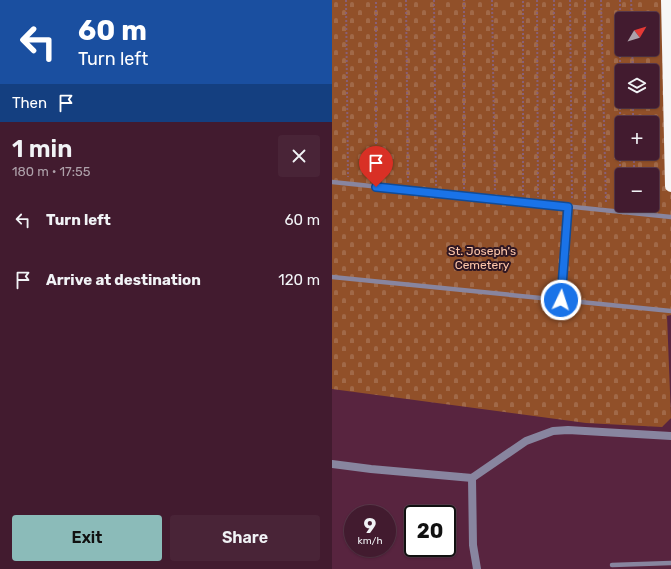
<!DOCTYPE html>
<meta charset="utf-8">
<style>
:root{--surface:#421b2f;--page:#492437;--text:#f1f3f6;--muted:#aea1aa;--line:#5a394b;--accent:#8bbbb9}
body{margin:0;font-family:Rubik,sans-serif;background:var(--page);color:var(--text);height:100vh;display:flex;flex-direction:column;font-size:15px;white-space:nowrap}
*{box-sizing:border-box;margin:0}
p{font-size:13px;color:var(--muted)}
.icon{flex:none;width:22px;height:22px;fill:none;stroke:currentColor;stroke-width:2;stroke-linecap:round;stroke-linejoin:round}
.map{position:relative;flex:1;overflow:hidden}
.panel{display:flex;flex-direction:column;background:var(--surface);width:332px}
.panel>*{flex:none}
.top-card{background:#1a4fa0;color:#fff;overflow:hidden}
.needle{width:26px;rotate:52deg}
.tools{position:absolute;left:283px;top:12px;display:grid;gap:8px}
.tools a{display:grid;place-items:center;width:44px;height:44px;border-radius:4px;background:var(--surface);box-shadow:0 1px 3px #0004,0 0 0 1px var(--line);font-size:20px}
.speed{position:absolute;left:12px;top:505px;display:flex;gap:8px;font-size:20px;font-weight:700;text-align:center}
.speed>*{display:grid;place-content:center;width:52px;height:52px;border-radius:50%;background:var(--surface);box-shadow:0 1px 3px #0004,0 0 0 1px var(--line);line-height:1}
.speed small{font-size:10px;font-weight:400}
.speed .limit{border:2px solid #111;border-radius:6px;background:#fff;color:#111}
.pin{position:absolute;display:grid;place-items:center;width:34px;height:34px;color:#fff;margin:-41px -17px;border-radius:50% 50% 50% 0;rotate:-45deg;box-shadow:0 0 4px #0007}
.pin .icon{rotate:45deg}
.me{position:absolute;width:44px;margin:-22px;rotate:4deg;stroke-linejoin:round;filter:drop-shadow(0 0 3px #0008)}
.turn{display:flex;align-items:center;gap:14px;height:84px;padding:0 12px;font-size:18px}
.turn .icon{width:52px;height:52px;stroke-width:2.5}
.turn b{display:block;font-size:28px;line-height:34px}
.then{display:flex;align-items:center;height:38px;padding:0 12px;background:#0003;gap:8px;font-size:15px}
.round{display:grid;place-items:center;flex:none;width:42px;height:42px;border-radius:4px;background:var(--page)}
.overview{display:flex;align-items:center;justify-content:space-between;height:68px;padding:0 12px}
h1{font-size:24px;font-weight:600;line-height:30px}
.action{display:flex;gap:8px;margin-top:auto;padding:8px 12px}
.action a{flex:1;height:46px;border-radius:4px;background:var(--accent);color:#111;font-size:16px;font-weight:600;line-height:46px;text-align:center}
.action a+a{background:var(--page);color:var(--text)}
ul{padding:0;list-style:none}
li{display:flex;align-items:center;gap:12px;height:60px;padding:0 12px}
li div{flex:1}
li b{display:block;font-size:15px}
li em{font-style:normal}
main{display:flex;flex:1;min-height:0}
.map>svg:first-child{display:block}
.cemetery{fill:url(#cemetery-stones);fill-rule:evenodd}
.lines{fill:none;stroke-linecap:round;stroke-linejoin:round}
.path{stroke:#8a6075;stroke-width:2;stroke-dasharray:2 2;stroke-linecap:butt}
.lane{stroke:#88859f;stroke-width:4.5}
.street{stroke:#88859f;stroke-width:8}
.highway{stroke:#f7f7f7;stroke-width:12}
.route-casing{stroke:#114b97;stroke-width:10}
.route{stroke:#1a73e8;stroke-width:7}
.labels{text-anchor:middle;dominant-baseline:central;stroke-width:4;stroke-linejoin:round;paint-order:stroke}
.park-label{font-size:12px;fill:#fec7aa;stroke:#2f1723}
</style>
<main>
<section class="panel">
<div class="top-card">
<div class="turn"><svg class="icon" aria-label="left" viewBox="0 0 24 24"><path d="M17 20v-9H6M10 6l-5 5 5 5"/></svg><div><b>60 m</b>Turn left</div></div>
<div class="then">Then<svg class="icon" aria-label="arrive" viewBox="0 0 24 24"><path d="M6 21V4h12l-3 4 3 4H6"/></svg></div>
</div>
<div class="overview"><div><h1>1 min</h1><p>180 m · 17:55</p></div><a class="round"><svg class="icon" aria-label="close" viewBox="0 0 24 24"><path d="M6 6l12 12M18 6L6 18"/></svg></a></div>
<ul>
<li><svg class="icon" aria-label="left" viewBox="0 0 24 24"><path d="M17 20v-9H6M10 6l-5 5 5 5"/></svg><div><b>Turn left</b></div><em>60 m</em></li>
<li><svg class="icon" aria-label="arrive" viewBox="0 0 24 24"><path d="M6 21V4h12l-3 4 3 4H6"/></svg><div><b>Arrive at destination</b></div><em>120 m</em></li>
</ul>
<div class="action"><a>Exit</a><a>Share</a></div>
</section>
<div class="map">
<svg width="339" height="569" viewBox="0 0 339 569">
<defs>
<pattern id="cemetery-stones" width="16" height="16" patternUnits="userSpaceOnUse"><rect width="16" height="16" fill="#915029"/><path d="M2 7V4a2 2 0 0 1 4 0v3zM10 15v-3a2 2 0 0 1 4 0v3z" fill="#a16948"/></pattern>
</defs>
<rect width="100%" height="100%" fill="#58243f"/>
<path class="cemetery" d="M0 0H339V315L335 316 339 418 330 427 254 423 0 389ZM290 19H320V49H290ZM290 71H320V101H290ZM290 123H320V153H290ZM290 175H320V205H290Z"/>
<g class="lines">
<path class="path" d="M14 0 16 177
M74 0 76 183
M102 0 104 186
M160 0 163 192
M205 0 206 197
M222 0V199
M238 0 240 199
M269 0 274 204
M288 0V205
M299 0 300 19
M300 49 301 71
M301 101V123
M302 153V175
M44 180V0
M132 189V0
M191 195V0
M253 202V0"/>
<path class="lane" d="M0 182 339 217
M0 277 339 311
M229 300 235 207
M280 565 339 563"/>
<path class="street" d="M0 464 39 469 140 478 194 441 221 431 236 430 339 436
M140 478 141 545 145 569"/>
<path class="highway" d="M335 0 339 186"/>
</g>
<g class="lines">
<g class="route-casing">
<path id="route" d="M44 187 236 207 229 300"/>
</g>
<use href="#route" class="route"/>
</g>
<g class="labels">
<g class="park-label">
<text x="150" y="251">St. Joseph's<tspan x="150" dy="14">Cemetery</tspan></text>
</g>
</g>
</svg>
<div class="tools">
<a><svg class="needle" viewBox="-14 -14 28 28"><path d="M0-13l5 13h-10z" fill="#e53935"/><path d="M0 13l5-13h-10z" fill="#aea1aa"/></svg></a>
<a><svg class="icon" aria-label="layers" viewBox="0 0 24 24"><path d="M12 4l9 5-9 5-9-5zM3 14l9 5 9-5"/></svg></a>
<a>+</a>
<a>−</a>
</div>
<div class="speed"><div>9<small>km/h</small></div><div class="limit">20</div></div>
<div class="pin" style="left:44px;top:187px;background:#d93025"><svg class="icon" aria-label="arrive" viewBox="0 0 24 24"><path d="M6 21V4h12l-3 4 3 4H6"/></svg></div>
<svg class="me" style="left:229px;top:300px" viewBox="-20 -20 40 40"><circle r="17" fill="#1a73e8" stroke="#fff" stroke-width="3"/><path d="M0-11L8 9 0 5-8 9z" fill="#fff"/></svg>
</div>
</main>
